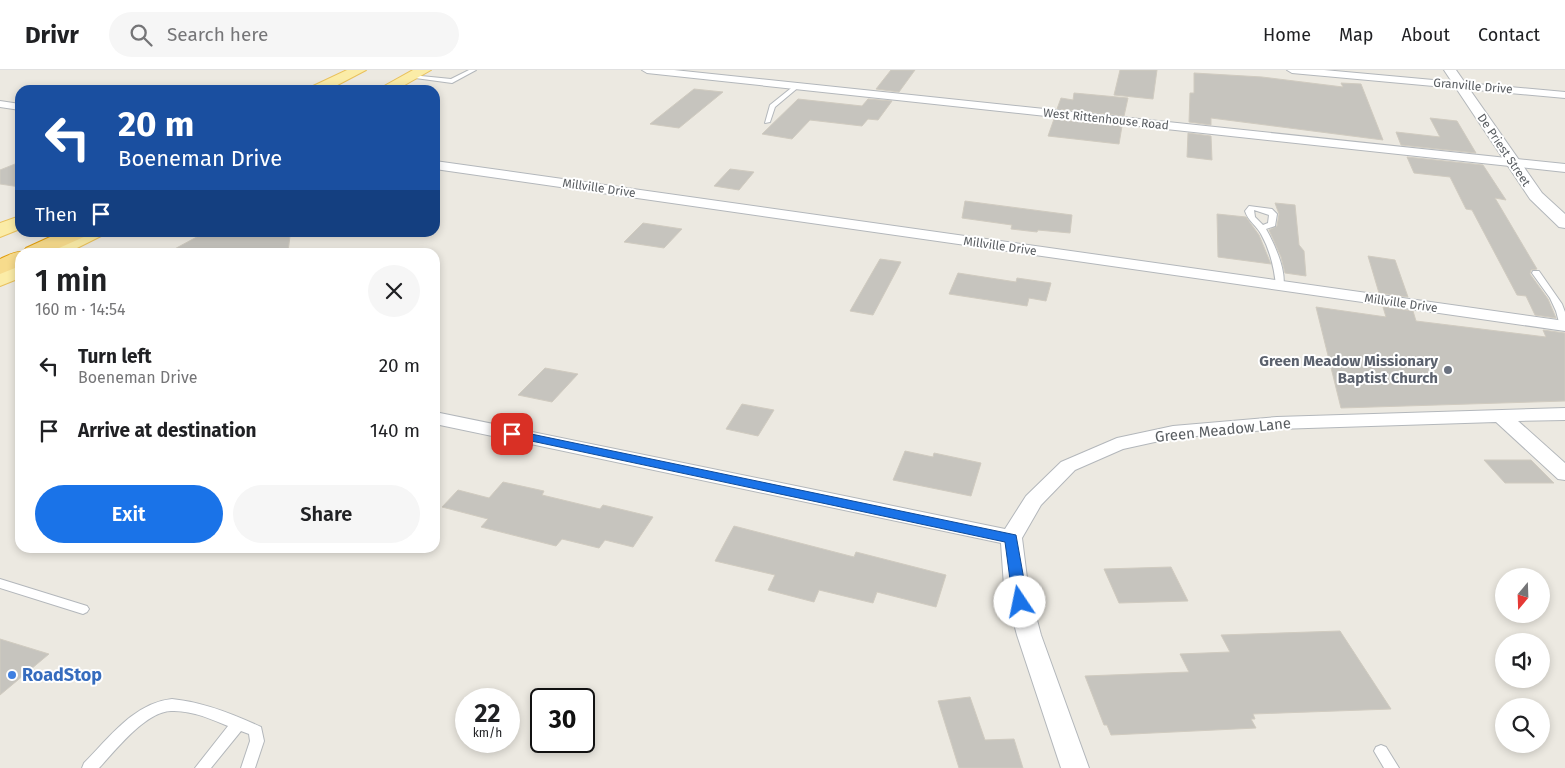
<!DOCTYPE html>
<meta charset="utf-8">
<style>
:root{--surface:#fff;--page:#f6f6f6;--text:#202124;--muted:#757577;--line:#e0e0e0;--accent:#1a73e8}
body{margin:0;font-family:"Fira Sans",sans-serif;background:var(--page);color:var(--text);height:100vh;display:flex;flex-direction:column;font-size:19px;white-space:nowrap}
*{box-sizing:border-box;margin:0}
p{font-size:16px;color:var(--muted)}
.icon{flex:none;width:28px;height:28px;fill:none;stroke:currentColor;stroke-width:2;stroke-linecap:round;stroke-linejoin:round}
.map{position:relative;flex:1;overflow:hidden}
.drawer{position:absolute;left:15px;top:178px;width:425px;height:305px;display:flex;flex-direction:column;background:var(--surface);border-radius:15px;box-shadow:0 2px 8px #0003}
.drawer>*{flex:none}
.banner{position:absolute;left:15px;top:15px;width:425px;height:152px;border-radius:15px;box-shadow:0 2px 8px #0003;background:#1a4fa0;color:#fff;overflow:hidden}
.needle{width:32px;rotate:199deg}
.controls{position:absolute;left:1495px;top:498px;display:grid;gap:10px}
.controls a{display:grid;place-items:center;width:55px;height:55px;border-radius:50%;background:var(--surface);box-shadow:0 2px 8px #0003;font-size:25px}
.speed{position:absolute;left:455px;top:618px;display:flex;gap:10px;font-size:25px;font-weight:700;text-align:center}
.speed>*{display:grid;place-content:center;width:65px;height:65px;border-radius:50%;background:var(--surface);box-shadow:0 2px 8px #0003;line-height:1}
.speed small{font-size:12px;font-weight:400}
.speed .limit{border:2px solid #111;border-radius:8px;background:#fff;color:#111}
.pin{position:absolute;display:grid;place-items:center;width:42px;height:42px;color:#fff;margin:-21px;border-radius:10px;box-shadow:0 2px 8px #0006}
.me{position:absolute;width:55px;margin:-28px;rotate:349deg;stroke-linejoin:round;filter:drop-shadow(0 0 4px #0008)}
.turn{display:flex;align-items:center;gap:18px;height:105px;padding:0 20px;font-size:22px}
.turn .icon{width:65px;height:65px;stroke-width:2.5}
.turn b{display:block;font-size:35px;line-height:42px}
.then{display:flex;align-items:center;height:48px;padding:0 20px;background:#0003;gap:10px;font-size:19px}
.round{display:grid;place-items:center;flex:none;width:52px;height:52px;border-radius:26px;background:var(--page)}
.summary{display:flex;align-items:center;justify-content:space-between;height:85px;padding:0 20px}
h1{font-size:30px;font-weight:600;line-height:38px}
.action{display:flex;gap:10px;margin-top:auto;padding:10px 20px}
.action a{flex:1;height:58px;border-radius:30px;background:var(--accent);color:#fff;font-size:20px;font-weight:600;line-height:58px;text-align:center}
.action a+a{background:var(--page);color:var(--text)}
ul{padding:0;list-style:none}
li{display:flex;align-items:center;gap:15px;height:65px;padding:0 20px}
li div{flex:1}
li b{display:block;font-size:19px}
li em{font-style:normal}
header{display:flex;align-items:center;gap:30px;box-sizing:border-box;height:70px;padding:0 25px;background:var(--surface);border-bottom:1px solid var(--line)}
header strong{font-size:24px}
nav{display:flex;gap:28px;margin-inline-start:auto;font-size:18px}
.search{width:350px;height:45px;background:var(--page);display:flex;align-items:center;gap:12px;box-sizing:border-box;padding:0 18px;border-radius:28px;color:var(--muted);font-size:19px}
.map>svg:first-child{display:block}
.building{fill:#c6c4be;stroke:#d0cbc0}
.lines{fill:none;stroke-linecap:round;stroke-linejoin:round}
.service-casing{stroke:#b3b7bb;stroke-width:2}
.minor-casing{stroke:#b3b7bb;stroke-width:2}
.tertiary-casing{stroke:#b3b7bb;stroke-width:2}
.primary-casing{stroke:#e9c15c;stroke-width:2}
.motorway-casing{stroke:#e19d0b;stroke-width:2}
.service{fill:#fff;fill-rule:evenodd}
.minor{fill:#fff;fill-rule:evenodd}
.tertiary{fill:#fff;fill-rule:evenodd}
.primary{fill:#fbeca7;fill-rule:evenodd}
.motorway{fill:#f7db8c;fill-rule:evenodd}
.route{fill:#1a73e8;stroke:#114b97}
.worship-dot{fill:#6b7280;stroke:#fff;stroke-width:2}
.shop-dot{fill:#3f7fe0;stroke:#fff;stroke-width:2}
.labels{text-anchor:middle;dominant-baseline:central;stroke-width:4;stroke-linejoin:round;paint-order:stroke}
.far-street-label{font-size:12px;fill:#595d61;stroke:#fff}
.worship-label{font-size:15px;font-weight:bold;fill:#5b616d;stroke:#fff;text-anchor:end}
.street-label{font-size:15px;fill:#595d61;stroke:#fff}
.near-shop-label{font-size:18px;font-weight:bold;fill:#366cbe;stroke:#fff;text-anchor:start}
</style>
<header>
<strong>Drivr</strong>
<div class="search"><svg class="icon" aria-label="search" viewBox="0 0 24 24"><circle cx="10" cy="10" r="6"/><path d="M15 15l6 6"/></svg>Search here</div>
<nav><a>Home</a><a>Map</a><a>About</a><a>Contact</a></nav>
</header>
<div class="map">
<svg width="1565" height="698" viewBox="0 0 1565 698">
<rect width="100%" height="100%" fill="#ece9e1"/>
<path class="building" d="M891 0H915L899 22 876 19Z
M1120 0H1157L1153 29 1114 25Z
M1194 3 1262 7 1343 17 1341 13 1361 14 1383 70 1211 48V55L1189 52 1190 23H1194Z
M694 19 723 22 679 58 650 54Z
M1074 23 1128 28 1124 46 1057 39 1061 28 1073 30Z
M798 29 862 36 868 29 892 31 878 50 868 49 862 56 810 50 792 69 762 64Z
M1430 48 1457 51 1476 83 1401 75 1396 62 1440 67Z
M1054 49 1122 56 1119 74 1048 66Z
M1188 63 1211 66 1212 90 1187 87Z
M1407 87 1483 95 1506 130 1495 128 1537 199 1531 200 1530 204 1548 229 1556 248 1535 245 1526 226 1517 225 1472 140 1466 139 1450 107 1414 103Z
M20 92V117L0 114V100Z
M730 99 754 102 739 120 714 116Z
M965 131 1072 145 1070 163 1038 160 1037 162 1011 159 1012 155 962 148Z
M1275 133 1295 135 1299 175 1304 181 1306 206 1285 203 1281 187 1269 160 1277 156 1279 144Z
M1217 144 1246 147 1259 165 1271 194 1218 187Z
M643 153 682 159 664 178 624 172Z
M206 162H270L290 166 288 182H169Z
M1368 186 1395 190 1408 227 1379 223Z
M880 189 901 192 873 245 850 241Z
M958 203 1016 212 1017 208 1051 213 1046 231 1029 228 1027 236 949 224Z
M1316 237 1386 247 1383 237 1413 241 1416 251 1546 267 1543 260 1565 263V331L1341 338Z
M545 298 578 304 552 332 518 325Z
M742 334 774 340 758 366 726 359Z
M905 381 933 387 934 383 981 393 971 426 893 410Z
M1484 390H1531L1554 413H1505Z
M503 412 544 421 542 425 600 439 603 435 653 447 633 477 605 470 599 478 562 469 556 476 481 457 488 449 442 437 458 420 489 428Z
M734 456 854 487 856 482 946 505 936 537 877 522 873 533 819 520 814 532 768 520 775 505 715 491Z
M1171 497 1188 531 1119 533 1104 499Z
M1340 561 1391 639 1253 644 1255 649H1251L1256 658 1111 665 1107 655H1104L1085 606 1189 602 1180 584 1230 582 1221 565Z
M0 569 49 584 0 625Z
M970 627 985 670 1014 669 1023 698H959L938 631Z"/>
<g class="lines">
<g class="service-casing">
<path id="service" d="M469 0H476L452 13 408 7 411 5 451 9Z
M795 15 800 16 775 37 770 52 765 53 770 35Z
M1249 136 1272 139 1277 144 1275 156 1266 159C1274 173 1287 201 1283 217H1277L1276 215C1274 197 1270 180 1261 164 1257 156 1248 151 1245 141ZM1254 140 1269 145 1268 153 1263 155 1255 147Z
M1533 201H1539L1562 234 1565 242V258L1560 256 1556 241 1550 228 1532 203Z
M0 509 87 536 89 539 87 542 83 544 0 518Z
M172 629C203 632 233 644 261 657L264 671 255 698H241L250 671 249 664 241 661 211 698H195L228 656C211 649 191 640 171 641 145 642 116 680 99 698H82L84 693C109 668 134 633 172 629Z
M1381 675 1386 677 1399 698H1384L1374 681 1376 677Z"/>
</g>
<g class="minor-casing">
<path id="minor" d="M642 0H674L1565 94V102L647 3Z
M1287 0H1324L1565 22V28L1292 3Z
M0 31 20 34V40L0 37Z
M435 91 1565 251V261L435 99Z
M1565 338V350L1518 351 1565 393V410L1558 409 1496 352 1277 359 1173 368 1123 379 1075 400 1041 435 1022 468 1028 516 1041 565 1089 698H1061L1017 565 1004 516 1001 473 435 354V342L1005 459 1026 426 1061 392 1117 368 1173 356 1277 347Z"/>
</g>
<g class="tertiary-casing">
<path id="tertiary" d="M1444 0H1456L1542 123 1565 144V158L1559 157 1530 129Z"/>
</g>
<g class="primary-casing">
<path id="primary" d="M347 0H366L328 20H309L311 17Z
M413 0H431L396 20H377Z
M20 146V159L0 167V153Z
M77 162H104L101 166 69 182H43L47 178Z
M20 192V208L0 216V200Z"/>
</g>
<g class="motorway-casing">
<path id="motorway" d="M61 162H89L86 166 50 182H20V196L0 204V189C7 186 15 181 23 182L26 178Z"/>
</g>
<use href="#service" class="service"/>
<use href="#minor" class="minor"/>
<use href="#tertiary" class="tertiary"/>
<use href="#primary" class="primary"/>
<use href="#motorway" class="motorway"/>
</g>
<path class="route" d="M512 360 1016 465 1028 532 1026 536H1015L1013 532 1005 472 508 366 506 364Z"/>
<circle class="worship-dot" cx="1448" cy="300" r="5"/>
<circle class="shop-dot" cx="12" cy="605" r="5"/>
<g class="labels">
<g class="far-street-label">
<text transform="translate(1473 16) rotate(5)">Granville Drive</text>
<text transform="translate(1106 49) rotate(6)">West Rittenhouse Road</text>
<text transform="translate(1504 80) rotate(56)">De Priest Street</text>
<text transform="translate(599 118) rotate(8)">Millville Drive</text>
<text transform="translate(1000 176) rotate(8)">Millville Drive</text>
<text transform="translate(1401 233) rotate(8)">Millville Drive</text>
</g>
<g class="worship-label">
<text x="1438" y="291">Green Meadow Missionary<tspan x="1438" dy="17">Baptist Church</tspan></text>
</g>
<g class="street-label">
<text transform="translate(1223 360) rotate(-6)">Green Meadow Lane</text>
</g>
<g class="near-shop-label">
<text x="22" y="605">RoadStop</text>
</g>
</g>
</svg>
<div class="controls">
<a><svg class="needle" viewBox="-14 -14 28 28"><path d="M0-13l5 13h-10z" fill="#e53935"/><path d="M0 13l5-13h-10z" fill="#757577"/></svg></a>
<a><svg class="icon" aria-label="sound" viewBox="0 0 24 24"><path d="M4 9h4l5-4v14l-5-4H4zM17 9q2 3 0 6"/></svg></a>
<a><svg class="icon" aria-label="search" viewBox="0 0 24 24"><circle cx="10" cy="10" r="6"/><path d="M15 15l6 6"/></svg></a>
</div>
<div class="speed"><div>22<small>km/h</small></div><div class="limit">30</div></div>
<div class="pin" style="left:512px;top:364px;background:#d93025"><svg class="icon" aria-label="arrive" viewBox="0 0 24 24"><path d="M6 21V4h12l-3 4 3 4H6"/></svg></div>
<svg class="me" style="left:1020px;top:532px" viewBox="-20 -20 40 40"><circle r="19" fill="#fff"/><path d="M0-13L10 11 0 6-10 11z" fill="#1a73e8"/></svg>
<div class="banner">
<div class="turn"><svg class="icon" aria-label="left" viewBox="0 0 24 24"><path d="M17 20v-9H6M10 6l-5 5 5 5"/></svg><div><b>20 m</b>Boeneman Drive</div></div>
<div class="then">Then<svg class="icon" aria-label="arrive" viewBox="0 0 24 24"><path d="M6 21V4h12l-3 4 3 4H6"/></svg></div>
</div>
<section class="drawer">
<div class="summary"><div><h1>1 min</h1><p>160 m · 14:54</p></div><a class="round"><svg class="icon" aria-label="close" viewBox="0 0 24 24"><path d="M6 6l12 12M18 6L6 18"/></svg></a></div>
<ul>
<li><svg class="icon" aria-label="left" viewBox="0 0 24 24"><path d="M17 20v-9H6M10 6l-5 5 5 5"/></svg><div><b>Turn left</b><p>Boeneman Drive</p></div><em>20 m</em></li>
<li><svg class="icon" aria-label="arrive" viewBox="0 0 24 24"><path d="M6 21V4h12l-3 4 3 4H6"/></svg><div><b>Arrive at destination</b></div><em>140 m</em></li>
</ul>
<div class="action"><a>Exit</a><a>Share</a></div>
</section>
</div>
